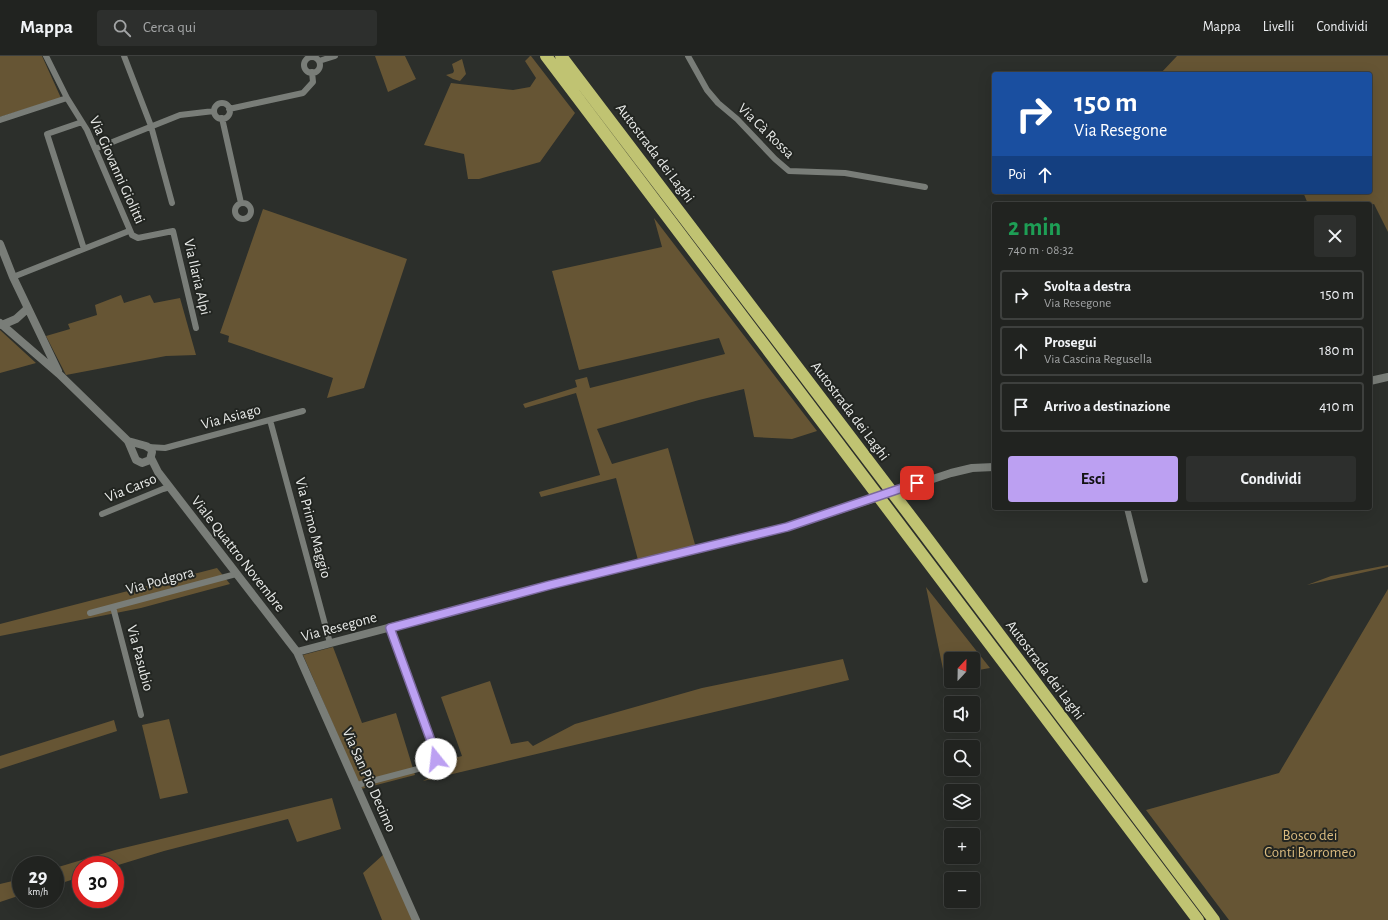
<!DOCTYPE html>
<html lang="it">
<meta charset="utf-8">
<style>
:root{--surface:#212320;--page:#2d2f2d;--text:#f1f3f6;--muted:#a2a4a5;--line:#3e403e;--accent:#bca0f2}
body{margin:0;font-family:"Alegreya Sans",sans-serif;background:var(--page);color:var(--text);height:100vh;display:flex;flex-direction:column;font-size:15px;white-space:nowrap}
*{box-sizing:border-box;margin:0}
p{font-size:13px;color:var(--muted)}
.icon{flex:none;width:22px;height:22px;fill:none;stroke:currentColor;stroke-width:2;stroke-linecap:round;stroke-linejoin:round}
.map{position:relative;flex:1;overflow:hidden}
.details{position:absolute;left:992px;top:146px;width:380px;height:308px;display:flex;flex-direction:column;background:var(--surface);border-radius:4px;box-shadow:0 4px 16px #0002,0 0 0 1px var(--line)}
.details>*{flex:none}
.hud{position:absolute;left:992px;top:16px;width:380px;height:122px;border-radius:4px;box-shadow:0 4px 16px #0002,0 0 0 1px var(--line);background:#1a4fa0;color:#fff;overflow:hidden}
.needle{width:26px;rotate:22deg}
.fabs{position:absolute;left:944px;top:596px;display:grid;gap:8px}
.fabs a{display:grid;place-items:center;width:36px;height:36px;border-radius:4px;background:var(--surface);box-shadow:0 4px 16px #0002,0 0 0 1px var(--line);font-size:20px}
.speed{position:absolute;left:12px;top:800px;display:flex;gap:8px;font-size:20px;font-weight:700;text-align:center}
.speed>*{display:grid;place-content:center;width:52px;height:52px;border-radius:50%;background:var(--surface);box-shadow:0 4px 16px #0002,0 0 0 1px var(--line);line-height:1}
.speed small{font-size:10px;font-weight:400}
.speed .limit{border:6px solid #d22;background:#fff;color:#111}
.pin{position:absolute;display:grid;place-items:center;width:34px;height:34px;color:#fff;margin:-17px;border-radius:8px;box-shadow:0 2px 6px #0006}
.me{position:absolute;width:44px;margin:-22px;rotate:344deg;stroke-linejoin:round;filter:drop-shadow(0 0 3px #0008)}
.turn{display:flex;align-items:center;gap:14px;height:84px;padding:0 16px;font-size:18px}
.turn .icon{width:52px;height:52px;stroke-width:2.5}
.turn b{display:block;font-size:28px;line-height:34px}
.then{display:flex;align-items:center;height:38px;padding:0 16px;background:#0003;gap:8px;font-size:15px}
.round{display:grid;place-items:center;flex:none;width:42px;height:42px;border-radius:4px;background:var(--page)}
.head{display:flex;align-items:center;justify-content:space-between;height:68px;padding:0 16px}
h1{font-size:24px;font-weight:600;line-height:30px;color:#1e9e55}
.cta{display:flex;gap:8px;margin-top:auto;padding:8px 16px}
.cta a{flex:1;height:46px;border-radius:4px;background:var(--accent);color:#111;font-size:16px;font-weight:600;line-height:46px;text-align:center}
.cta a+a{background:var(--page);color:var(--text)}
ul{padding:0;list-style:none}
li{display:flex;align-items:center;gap:12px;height:50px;margin:0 8px 6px;padding:0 8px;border:2px solid var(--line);border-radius:4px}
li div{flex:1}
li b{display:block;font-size:15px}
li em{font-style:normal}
header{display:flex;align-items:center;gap:24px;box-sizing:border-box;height:56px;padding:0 20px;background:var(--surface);border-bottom:1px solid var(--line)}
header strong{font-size:19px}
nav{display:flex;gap:22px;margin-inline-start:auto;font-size:14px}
.search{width:280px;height:36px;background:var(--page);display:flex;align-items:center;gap:10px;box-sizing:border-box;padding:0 14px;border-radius:4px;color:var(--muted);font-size:15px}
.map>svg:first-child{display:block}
.green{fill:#665534}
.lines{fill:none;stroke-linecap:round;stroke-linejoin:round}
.minor{stroke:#797d78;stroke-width:6}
.tertiary{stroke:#797d78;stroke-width:8}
.motorway{stroke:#c0c372;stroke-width:12}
.route-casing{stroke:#7a689d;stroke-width:10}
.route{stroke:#bca0f2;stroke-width:7}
.labels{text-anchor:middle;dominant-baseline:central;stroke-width:4;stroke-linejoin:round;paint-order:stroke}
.street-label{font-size:15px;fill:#e8eae8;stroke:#222521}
.park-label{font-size:15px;fill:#d9ba7f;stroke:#222521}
</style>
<header>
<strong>Mappa</strong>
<div class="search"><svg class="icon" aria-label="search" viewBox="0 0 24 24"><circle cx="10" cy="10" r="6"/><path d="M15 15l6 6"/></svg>Cerca qui</div>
<nav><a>Mappa</a><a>Livelli</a><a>Condividi</a></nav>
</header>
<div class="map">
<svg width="1388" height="864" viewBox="0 0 1388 864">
<rect width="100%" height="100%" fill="#2c2f2b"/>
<path class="green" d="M0 0H42L61 42 0 61Z
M375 0H405L416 23 388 36Z
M530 0H531L575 57 540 106 479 123H468L464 98 424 89 451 27 513 34 530 31 536 22 525 5Z
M1177 0H1388V176L1374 148 1370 149 1308 148 1303 136H1370V18H1160Z
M462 3 466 18 460 25 453 23 446 19 453 17 454 15 452 8Z
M263 153 407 203 364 332 327 342 333 322 228 286 229 280 220 277Z
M654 162 817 375 792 383 754 381 744 333 699 344 597 373 612 408 668 392 696 492 638 504 616 422 541 441 539 436 600 419 576 337 525 352 523 348 577 331 575 324 587 321 590 332 725 298 719 282 579 314 552 215 662 191Z
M121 239 124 247 150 239 154 247 180 242 196 299 166 300 66 319 46 280 70 273 68 268 97 259 95 249Z
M0 274 36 307 0 317Z
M1388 509V511L1307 529 1331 520Z
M217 512 230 528 141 552 0 580V568Z
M926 531 990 612 973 615V603H951V617L944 618Z
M1388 533V864H1229L1146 754 1279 717Z
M333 591 362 667 396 657 415 719 361 733 303 599Z
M843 603 849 624 423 725 441 715 443 705 462 700 441 641 490 625 511 688 528 685 533 690 575 668 702 632Z
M169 663 188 737 160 743 142 669Z
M114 664 117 675 0 713V700Z
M332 742 341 773 297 786 288 763 164 795 115 810 81 809V821L55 829V812L115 794Z
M384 798 413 864H382L363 817Z
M21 823V839L0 846V828Z"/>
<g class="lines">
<path class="minor" d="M46 0 67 42 87 74 132 179 138 182 173 175 196 272
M124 0 151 70 172 147
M688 0 707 34 718 47 737 63 775 103 789 115 845 117 925 131
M304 9a8 8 0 1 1 16 0a8 8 0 1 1-16 0Z
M319 5 335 0
M214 55a8 8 0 1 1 16 0a8 8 0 1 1-16 0Z
M229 53 303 37 313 26 312 16
M222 62 241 147
M0 64 67 42
M82 66 47 78 84 193
M95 93 180 59 214 55
M235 155a8 8 0 1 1 16 0a8 8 0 1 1-16 0Z
M13 221 129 175
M270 364 330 587
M148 391 165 392 303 355
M1127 452 1145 524
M102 458 163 433 170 431
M113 551 141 659
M90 557 236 518
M357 729 433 709 436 703 435 696 390 572"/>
<path class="tertiary" d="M0 188 13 221 58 315
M0 267 59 318 128 385 136 404 142 407 150 404 152 396 151 393 146 390 128 385
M2 269 16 263 27 253
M1370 325 1388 321
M151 402 158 416 297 596 416 864
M297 596 550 529 787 471 951 417 972 412 994 411"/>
<path class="motorway" d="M546 0 1198 864
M561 0 924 478 1214 864"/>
</g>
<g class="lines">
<g class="route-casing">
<path id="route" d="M436 703 435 696 390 572 550 529 787 471 917 427"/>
</g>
<use href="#route" class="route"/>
</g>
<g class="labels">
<g class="street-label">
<text transform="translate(766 75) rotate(44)">Via Cà Rossa</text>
<text transform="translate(655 97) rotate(53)">Autostrada dei Laghi</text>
<text transform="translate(117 114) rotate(66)">Via Giovanni Giolitti</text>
<text transform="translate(197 221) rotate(77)">Via Ilaria Alpi</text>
<text transform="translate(850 355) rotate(53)">Autostrada dei Laghi</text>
<text transform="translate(231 361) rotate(-15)">Via Asiago</text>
<text transform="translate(131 432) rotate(-22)">Via Carso</text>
<text transform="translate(313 472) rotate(75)">Via Primo Maggio</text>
<text transform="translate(238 498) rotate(52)">Viale Quattro Novembre</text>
<text transform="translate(160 525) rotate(-15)">Via Podgora</text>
<text transform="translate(339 571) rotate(-15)">Via Resegone</text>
<text transform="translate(140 602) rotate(75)">Via Pasubio</text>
<text transform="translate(1045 614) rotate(53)">Autostrada dei Laghi</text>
<text transform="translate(369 724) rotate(66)">Via San Pio Decimo</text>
</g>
<g class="park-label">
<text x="1310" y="779">Bosco dei<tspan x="1310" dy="17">Conti Borromeo</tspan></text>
</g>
</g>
</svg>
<div class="fabs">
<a><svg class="needle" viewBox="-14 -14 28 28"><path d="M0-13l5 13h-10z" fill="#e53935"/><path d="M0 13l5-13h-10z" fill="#a2a4a5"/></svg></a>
<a><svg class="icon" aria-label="sound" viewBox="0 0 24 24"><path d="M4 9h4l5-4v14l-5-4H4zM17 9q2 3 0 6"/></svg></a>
<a><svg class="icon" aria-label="search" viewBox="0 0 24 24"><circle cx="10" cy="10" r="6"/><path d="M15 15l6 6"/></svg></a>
<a><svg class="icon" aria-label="layers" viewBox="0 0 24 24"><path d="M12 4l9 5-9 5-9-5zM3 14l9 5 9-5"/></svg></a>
<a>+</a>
<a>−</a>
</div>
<div class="speed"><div>29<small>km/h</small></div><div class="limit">30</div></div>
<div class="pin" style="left:917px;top:427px;background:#d93025"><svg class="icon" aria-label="arrive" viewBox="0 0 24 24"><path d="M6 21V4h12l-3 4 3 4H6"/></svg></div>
<svg class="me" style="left:436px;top:703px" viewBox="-20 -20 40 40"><circle r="19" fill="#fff"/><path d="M0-13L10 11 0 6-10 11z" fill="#bca0f2"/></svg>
<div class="hud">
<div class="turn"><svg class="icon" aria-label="right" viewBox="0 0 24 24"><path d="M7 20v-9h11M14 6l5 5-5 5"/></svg><div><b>150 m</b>Via Resegone</div></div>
<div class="then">Poi<svg class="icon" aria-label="ahead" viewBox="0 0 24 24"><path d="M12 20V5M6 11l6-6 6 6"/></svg></div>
</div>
<section class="details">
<div class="head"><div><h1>2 min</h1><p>740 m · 08:32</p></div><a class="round"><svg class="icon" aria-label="close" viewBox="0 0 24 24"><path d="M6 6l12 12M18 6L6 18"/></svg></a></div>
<ul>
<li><svg class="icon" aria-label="right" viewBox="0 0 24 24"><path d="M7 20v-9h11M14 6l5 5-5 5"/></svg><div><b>Svolta a destra</b><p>Via Resegone</p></div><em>150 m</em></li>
<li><svg class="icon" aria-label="ahead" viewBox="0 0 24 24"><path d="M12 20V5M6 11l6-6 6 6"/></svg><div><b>Prosegui</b><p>Via Cascina Regusella</p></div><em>180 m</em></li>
<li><svg class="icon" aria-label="arrive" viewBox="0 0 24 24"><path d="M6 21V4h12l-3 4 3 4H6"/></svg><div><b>Arrivo a destinazione</b></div><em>410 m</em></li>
</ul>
<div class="cta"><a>Esci</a><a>Condividi</a></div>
</section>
</div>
